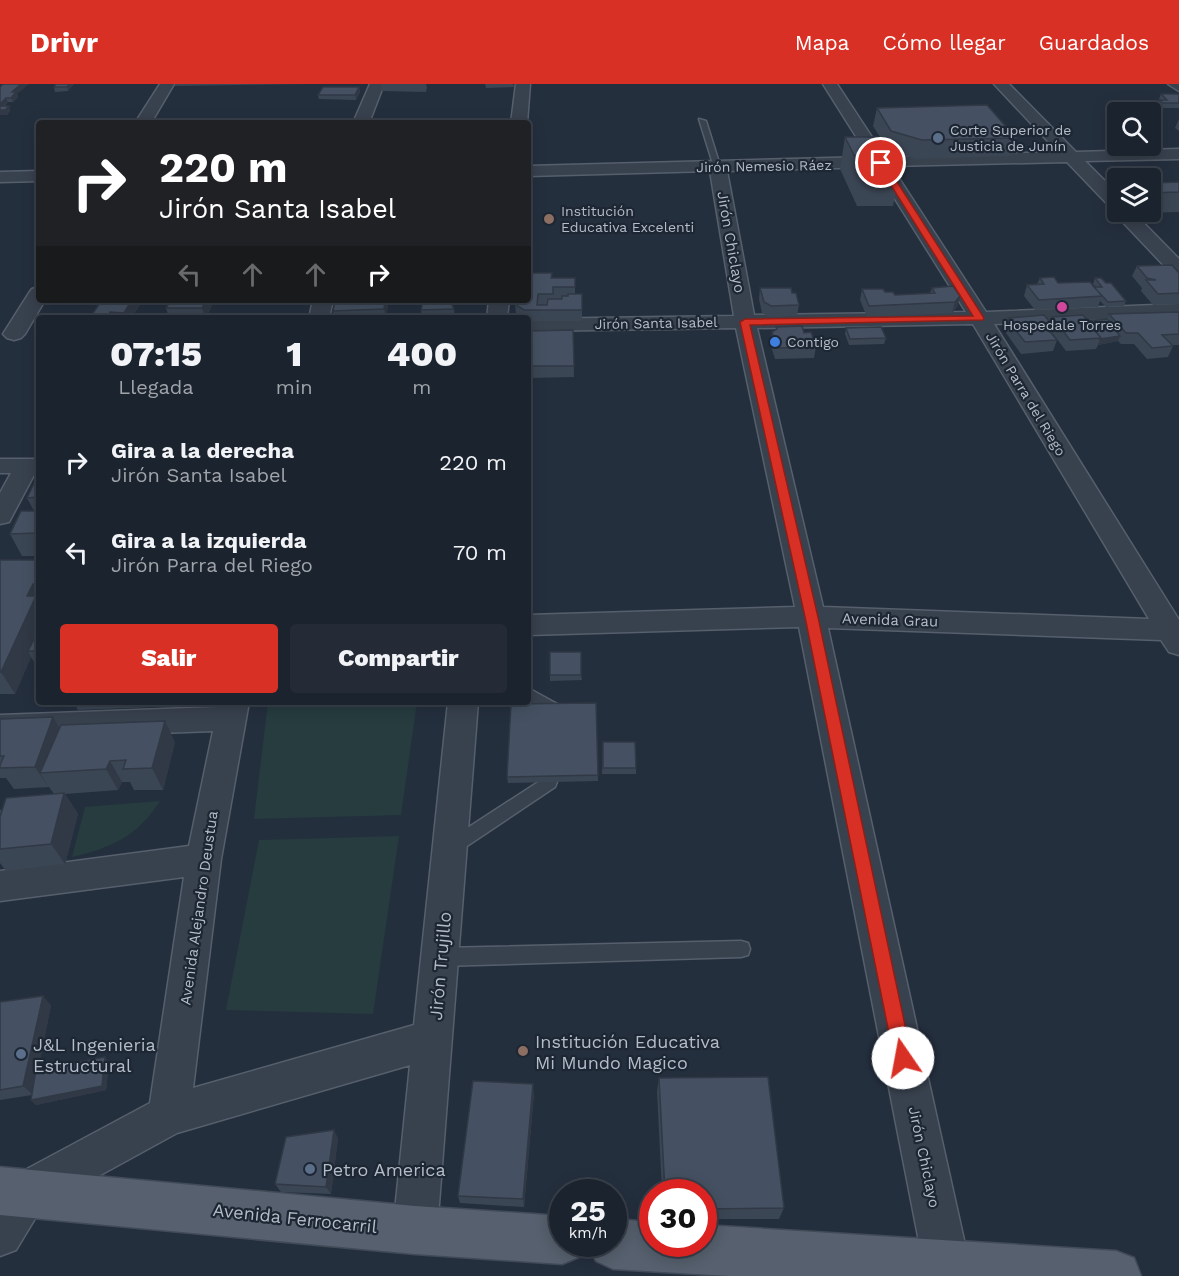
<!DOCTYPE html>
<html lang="es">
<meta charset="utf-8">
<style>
:root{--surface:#1b232e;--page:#242b36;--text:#f1f3f6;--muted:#a0a4aa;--line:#39404a;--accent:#d93025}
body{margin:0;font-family:"Work Sans",sans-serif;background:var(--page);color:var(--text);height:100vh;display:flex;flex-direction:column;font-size:22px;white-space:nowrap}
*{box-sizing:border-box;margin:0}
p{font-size:20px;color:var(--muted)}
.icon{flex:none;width:33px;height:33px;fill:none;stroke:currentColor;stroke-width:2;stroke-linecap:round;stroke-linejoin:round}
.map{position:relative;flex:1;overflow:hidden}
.panel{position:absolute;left:36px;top:231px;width:495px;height:390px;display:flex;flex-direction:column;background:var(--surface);border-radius:6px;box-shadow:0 3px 15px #0003,0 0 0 2px var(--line)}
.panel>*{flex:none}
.guide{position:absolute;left:36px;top:36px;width:495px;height:183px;border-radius:6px;box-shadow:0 3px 15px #0003,0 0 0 2px var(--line);background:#202124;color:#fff;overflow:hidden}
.fabs{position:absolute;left:1107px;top:18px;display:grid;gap:12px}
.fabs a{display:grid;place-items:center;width:54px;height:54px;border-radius:6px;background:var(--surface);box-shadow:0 3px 15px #0003,0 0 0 2px var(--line);font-size:30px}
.speed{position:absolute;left:549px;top:1095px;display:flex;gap:12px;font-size:30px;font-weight:700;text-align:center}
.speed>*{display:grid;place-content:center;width:78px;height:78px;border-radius:50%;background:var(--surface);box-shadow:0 3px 15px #0003,0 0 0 2px var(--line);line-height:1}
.speed small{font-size:15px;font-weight:400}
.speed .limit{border:9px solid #d22;background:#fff;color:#111}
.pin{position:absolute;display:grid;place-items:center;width:51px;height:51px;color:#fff;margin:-26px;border:3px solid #fff;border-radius:50%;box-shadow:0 2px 6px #0007}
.me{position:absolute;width:66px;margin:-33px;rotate:348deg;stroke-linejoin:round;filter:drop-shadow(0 0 4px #0008)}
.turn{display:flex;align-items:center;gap:21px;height:126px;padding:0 24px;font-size:27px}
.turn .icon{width:78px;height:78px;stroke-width:2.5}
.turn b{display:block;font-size:42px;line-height:51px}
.lanes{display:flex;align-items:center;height:57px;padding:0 24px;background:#0003;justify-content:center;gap:30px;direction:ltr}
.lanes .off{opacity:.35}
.eta{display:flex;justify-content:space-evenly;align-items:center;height:102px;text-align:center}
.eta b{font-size:36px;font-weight:800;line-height:42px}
.cta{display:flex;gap:12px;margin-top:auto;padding:12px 24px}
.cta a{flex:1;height:69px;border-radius:6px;background:var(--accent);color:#fff;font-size:24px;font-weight:800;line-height:69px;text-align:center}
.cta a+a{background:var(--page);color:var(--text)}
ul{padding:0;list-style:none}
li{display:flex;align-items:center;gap:18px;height:90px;padding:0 24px}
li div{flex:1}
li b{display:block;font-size:22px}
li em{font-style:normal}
header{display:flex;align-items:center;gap:36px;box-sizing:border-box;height:84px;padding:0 30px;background:var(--accent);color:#fff}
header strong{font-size:28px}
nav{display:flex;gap:33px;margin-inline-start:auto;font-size:21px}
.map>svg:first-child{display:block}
.green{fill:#263c3f}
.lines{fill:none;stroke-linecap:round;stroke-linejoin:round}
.service-casing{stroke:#565f6c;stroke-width:3}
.minor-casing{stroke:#565f6c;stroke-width:3}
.primary-casing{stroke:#414a57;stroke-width:3}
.service{fill:#38414e;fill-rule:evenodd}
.minor{fill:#38414e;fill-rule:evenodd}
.primary{fill:#56606e;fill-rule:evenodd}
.wall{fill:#3b4654}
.shaded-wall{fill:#303945}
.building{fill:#455162;stroke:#303945;stroke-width:1.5}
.route{fill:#d93025;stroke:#8d1f18;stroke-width:1.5}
.service-dot{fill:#5c6f8a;stroke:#1d2633;stroke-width:2}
.education-dot{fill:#8d6e63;stroke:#1d2633;stroke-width:2}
.hotel-dot{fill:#d1479c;stroke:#1d2633;stroke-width:2}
.shop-dot{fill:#3f7fe0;stroke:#1d2633;stroke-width:2}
.labels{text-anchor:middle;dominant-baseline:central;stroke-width:4.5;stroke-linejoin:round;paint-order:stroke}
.far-poi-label{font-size:14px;fill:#b4bcc9;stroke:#1d2633;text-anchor:start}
.far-street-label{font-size:14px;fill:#b4bcc9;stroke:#1d2633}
.street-label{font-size:15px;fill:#b4bcc9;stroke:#1d2633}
.near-street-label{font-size:18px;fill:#b4bcc9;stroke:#1d2633}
.near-poi-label{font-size:18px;fill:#b4bcc9;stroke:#1d2633;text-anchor:start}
</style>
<header>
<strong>Drivr</strong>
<nav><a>Mapa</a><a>Cómo llegar</a><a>Guardados</a></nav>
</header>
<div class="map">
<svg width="1179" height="1192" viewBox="0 0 1179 1192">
<rect width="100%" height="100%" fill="#242f3e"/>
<path class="green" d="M268 618H417L401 731 254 735Z
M160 717C138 752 111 764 72 773L85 723Z
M399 752 373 930 226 926 259 756Z"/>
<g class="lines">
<g class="service-casing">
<path id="service" d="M699 35 706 37 721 85 714 83Z
M528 604 559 621 562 625 559 629H549L528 617Z
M549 691 555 693 557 698 555 703 458 768 452 770 446 768 443 763 446 758Z
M741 857 748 859 750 865 748 871 741 873 441 882 434 879 432 873 434 867 441 864Z"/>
</g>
<g class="minor-casing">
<path id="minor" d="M160 0H174L151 39H135Z
M370 0H384L369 39H353Z
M516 0H530L527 39H511Z
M823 0H837L885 73 1058 68 994 0H1009L1076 68 1179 65V75L1085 77 1118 110V128H1133L1179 175V192L1172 190 1117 132 1114 128 1116 126 1112 125 1067 78 891 82 986 228 1179 220V232L994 240 1179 536V571L1169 568 1161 556 828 544 970 1183 966 1192H928L924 1183 799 543 528 551V531L795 523 736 244 528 247V235L734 232 710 87 528 92V82L869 73ZM875 83 966 228 754 231 727 87ZM973 240 1149 535 823 523 757 244Z
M1168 0H1179V7Z
M39 87V97L0 98V88Z
M39 203V216H45L25 250 21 254 14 256 7 254 3 250 29 209 32 205Z
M313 216H333L329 234H309Z
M489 216H509L507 234H487Z
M0 375H39V389H35L9 438 0 440V409L11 389H0Z
M219 618H249L221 775 193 1004 414 941 448 618H478L437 1146 431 1162 415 1168 399 1162 393 1146 410 981 177 1049 42 1123 16 1166 0 1172V1110L12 1093 150 1019 184 793 0 817V787L189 762 213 647 0 655V631L218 623Z"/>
</g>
<g class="primary-casing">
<path id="primary" d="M0 1083 415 1122 562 1132V1160H585L579 1173 562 1180 415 1170 0 1131Z
M614 1135 652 1138V1160H704V1141L1116 1167 1134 1174 1141 1192H729L613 1185 596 1177 588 1160H614Z"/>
</g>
<use href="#service" class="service"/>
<use href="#minor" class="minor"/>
<use href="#primary" class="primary"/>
</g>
<path class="wall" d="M3 0 17 10 18 13 13 18H8L5 22H9L10 27 7 31H0Z
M56 0H74L68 7 55 8 54 3Z
M175 0H309L175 2Z
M381 0H426L427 3 426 8 382 7Z
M485 0H513L514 3 486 4Z
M359 3 360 8 356 16 319 15 318 11Z
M1161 10H1179V24H1161L1158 21 1160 16 1159 15Z
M877 24 1016 54 1011 72 917 75 888 66 873 42Z
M1179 35V47L1175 44Z
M845 53 900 88 893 122H857L840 85Z
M1179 98V128L1141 129 1140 128H1150V99Z
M1137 182 1179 189V220L1153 221 1141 207 1142 204 1132 192Z
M575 194V210H582V237H528V234H520L516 231 515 220Z
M1040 194 1058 199 1094 203H1096L1093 200 1095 194 1106 199 1126 217 1124 222 1106 223 1100 217 1098 223 1035 226 1024 212 1027 201 1037 200Z
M760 204 792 209 799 221 797 232 769 233 762 229 759 215Z
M932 204 960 212 957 223 952 229 867 233 860 216 862 205 885 208 895 211 930 209Z
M102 216H140L141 219 131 234H91V232Z
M171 216H211L212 221 206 234H169L166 224Z
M335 216H388V220L386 234H334L333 227Z
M454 225 455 234H422L421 226Z
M1179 228V261H1172L1173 262 1168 273 1147 275 1134 260H1121L1118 257 1098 261 1096 265 1066 267 1051 247 1057 256 1053 267 1021 270 1006 249 1007 246 1005 245 1009 234 1050 239 1052 233 1087 237 1107 235 1109 230Z
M776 243 816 263 814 274 775 275 770 259 772 248 776 245Z
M846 244 886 254 884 260 849 261 845 250Z
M573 246 574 293 528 294V247Z
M39 389V472H22L10 450 34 427 27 414Z
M0 476H39V586L31 573 15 610H0Z
M550 568 581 591 582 596 550 597Z
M73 618H181L180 622 78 626Z
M596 619 598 697 508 699 507 693Z
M0 635 59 644 175 658 163 706H134L130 698H122L118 706 65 710 78 730 65 780 6 787 0 779V725L2 727 54 710 49 703 14 705 6 694H0Z
M603 658 636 684V690H602Z
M0 918 51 921 38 986 109 978 106 1006 36 1021 31 1016 32 1011 0 1016Z
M659 994 784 1124 779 1135H704V1108H662L657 1007Z
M534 1009 524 1123 460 1119 458 1112Z
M338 1054 331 1110 281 1108 275 1100Z"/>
<path class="shaded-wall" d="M21 0H29L17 10 18 13 13 18 11 14 12 8Z
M69 0H74L68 7 67 3Z
M359 3 360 8 356 16 355 11Z
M6 14 8 18 1 26 0 20Z
M9 22 10 27 7 31H0V26Z
M960 212 957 223 952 229 955 218Z
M132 216H140L141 219 131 234H126L124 229Z
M206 216H211L212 221 205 234 202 224Z
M385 216H388V220L386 234 384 225Z
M110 228 113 234H109L108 232Z
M1120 252 1118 257 1098 261 1100 255Z
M33 500 39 512V554L28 567 31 573 15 610 1 588 27 512Z
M53 633 65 654 40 689 49 704 35 683Z
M165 637 175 658 163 706 152 684Z
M110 677 122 698 118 706 106 685Z
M64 709 78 730 65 780 51 760Z
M43 912 51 921 33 1011 23 1002Z
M105 973 109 978 106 1006 36 1021 31 1016Z
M533 1000 534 1009 524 1123 523 1115Z
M334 1046 338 1054 331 1110 326 1103Z"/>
<path class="building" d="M3 0H21L12 8H16L11 14H6L0 20V3Z
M56 0H69L67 3H54Z
M323 3H359L355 11H318Z
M1161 10H1179V19H1163L1159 16H1167Z
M987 21 1016 54 922 56 891 47 877 24Z
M0 22H9L5 26H0Z
M845 53H879L900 88 863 89Z
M1179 98V108L1150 109V99Z
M1172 181 1179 189V209L1158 210 1146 196H1156L1147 194 1137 182Z
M528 189H552L551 194H575V203H553V210H538L537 221H547L548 215H562V212H568V210H582V226H524L515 220 516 216H528Z
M1054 193 1058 199 1090 198 1102 212 1039 216 1027 201 1044 200 1040 194Z
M1095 194H1101L1106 199H1111L1126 217 1108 218 1094 203H1102Z
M953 202 960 212 955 218 869 222 862 205H883L885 208H893L895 211 935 209 932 204Z
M760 204H791L792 209H796L799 221 771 222 764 218Z
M102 216H132L124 229 110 228 108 232H91Z
M171 216H206L202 224H166Z
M335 216H385L384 225 333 227Z
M423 216H450L454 225 421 226Z
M1179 228V250L1162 251 1173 262 1152 264 1138 249H1126L1109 230Z
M1044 231 1053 242 1046 243 1057 256 1025 258 1009 238H1012L1009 234Z
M1083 231 1101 254 1070 256 1052 233Z
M1107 235 1120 252 1100 255 1101 254 1087 237Z
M802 242 804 249 811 248 816 263 777 264 772 248 777 245 776 243Z
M881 243 886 254 850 255 846 244Z
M573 246 574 282H528V247Z
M39 389V413L27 414Z
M21 427H39V449L10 450Z
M0 476H39V500H33L27 512H36L1 588H0Z
M39 546V567H28Z
M550 568H581V591H550Z
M596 619 598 691 507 693 511 620Z
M53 633 35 683 0 684V681L4 672H0V635Z
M165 637 152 684 123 685 126 676 110 677 106 685 40 689 61 641Z
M603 658H635L636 684H603Z
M64 709 51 760 0 765V733L6 714Z
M43 912 23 1002 0 1006V918Z
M105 973 102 1002 31 1016 36 986Z
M768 993 784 1124 704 1125V1108H665L659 994Z
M473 997 533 1000 523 1115 458 1112Z
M334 1046 326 1103 275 1100 286 1053Z"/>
<path class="route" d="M881 77 885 79 984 234 983 236 750 241 818 533 912 974 910 980 903 983 897 980 894 974 805 533 740 238 745 235 973 232 877 79Z"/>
<g class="service-dot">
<circle cx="938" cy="54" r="6"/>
<circle cx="21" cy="970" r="6"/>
<circle cx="310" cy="1085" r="6"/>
</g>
<g class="education-dot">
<circle cx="549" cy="135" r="6"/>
<circle cx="523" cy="967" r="6"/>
</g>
<circle class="hotel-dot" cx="1062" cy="223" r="6"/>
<circle class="shop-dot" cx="775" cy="258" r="6"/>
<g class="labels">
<g class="far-poi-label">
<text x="950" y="46">Corte Superior de<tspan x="950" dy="16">Justicia de Junín</tspan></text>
<text x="561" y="127">Institución<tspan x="561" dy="16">Educativa Excelenti</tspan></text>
<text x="1062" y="241" text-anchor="middle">Hospedale Torres</text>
<text x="787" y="258">Contigo</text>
</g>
<g class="far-street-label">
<text transform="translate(764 82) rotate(-1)">Jirón Nemesio Ráez</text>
<text transform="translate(656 239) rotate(-1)">Jirón Santa Isabel</text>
<text transform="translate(1026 310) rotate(59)">Jirón Parra del Riego</text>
</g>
<g class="street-label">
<text transform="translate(731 158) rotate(80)">Jirón Chiclayo</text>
<text transform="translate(890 536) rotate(2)">Avenida Grau</text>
<text transform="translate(199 824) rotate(-82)">Avenida Alejandro Deustua</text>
<text transform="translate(924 1073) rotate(78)">Jirón Chiclayo</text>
</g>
<g class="near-street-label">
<text transform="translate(440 882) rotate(-85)">Jirón Trujillo</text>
<text transform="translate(295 1134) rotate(6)">Avenida Ferrocarril</text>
</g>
<g class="near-poi-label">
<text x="535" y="957">Institución Educativa<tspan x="535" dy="21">Mi Mundo Magico</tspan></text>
<text x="33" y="960">J&amp;L Ingenieria<tspan x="33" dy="21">Estructural</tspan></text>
<text x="322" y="1085">Petro America</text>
</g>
</g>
</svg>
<div class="fabs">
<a><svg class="icon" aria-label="search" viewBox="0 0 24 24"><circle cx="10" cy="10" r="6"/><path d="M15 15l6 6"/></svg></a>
<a><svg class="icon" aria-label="layers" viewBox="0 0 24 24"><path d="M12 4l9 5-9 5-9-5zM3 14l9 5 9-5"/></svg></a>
</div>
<div class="speed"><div>25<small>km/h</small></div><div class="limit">30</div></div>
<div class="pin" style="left:881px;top:79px;background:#d93025"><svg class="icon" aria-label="arrive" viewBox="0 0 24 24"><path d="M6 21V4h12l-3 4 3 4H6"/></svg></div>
<svg class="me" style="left:903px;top:974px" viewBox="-20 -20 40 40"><circle r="19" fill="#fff"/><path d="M0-13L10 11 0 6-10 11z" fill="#d93025"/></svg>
<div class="guide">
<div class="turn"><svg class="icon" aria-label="right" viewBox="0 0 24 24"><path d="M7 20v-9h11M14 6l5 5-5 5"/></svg><div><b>220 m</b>Jirón Santa Isabel</div></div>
<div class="lanes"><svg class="icon off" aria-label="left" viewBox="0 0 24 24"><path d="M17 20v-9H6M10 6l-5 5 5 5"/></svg><svg class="icon off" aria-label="ahead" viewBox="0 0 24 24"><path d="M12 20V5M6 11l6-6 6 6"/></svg><svg class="icon off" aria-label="ahead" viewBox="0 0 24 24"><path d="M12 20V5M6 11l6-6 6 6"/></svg><svg class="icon" aria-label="right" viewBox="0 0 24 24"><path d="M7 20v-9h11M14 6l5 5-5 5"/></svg></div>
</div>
<section class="panel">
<div class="eta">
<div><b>07:15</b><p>Llegada</p></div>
<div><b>1</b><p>min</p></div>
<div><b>400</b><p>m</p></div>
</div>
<ul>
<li><svg class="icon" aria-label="right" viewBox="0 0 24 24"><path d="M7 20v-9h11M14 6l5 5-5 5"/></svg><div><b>Gira a la derecha</b><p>Jirón Santa Isabel</p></div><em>220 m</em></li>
<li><svg class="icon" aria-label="left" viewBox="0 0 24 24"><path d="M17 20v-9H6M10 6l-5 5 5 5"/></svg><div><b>Gira a la izquierda</b><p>Jirón Parra del Riego</p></div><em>70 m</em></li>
</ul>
<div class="cta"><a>Salir</a><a>Compartir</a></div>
</section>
</div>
